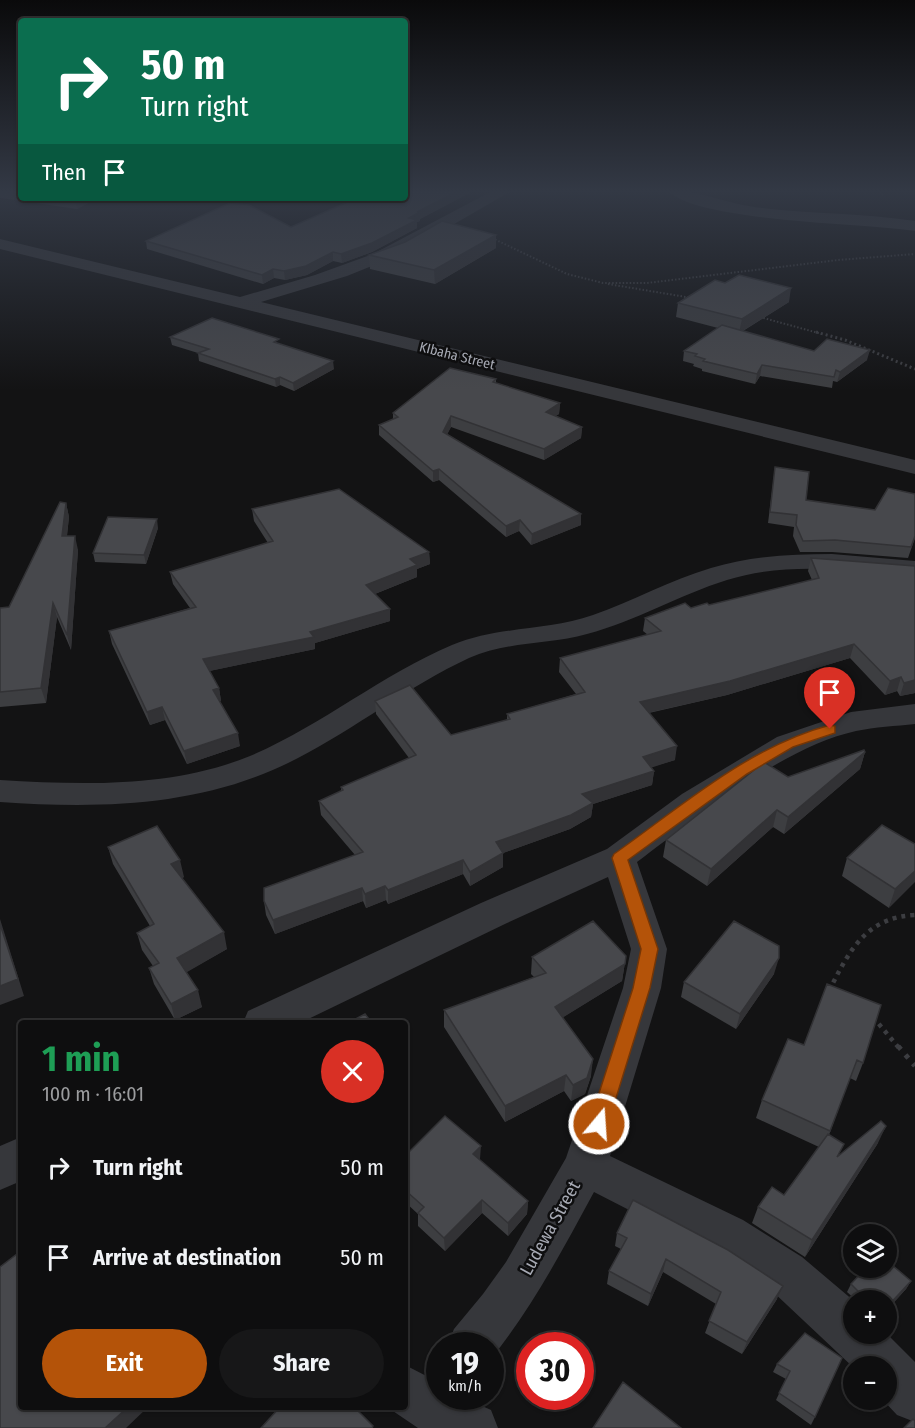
<!DOCTYPE html>
<meta charset="utf-8">
<style>
:root{--surface:#0e0e0f;--page:#171718;--text:#f1f3f6;--muted:#9b9c9e;--line:#2e2e2f;--accent:#b45309}
body{margin:0;font-family:"Fira Sans Condensed",sans-serif;background:var(--page);color:var(--text);height:100vh;display:flex;flex-direction:column;font-size:22px;white-space:nowrap}
*{box-sizing:border-box;margin:0}
p{font-size:20px;color:var(--muted)}
.icon{flex:none;width:33px;height:33px;fill:none;stroke:currentColor;stroke-width:2;stroke-linecap:round;stroke-linejoin:round}
.map{position:relative;flex:1;overflow:hidden}
.sheet{position:absolute;left:18px;top:1020px;width:390px;height:390px;display:flex;flex-direction:column;background:var(--surface);border-radius:6px;box-shadow:0 2px 4px #0004,0 0 0 2px var(--line)}
.sheet>*{flex:none}
.hud{position:absolute;left:18px;top:18px;width:390px;height:183px;border-radius:6px;box-shadow:0 2px 4px #0004,0 0 0 2px var(--line);background:#0b6e4f;color:#fff;overflow:hidden}
.tools{position:absolute;left:843px;top:1224px;display:grid;gap:12px}
.tools a{display:grid;place-items:center;width:54px;height:54px;border-radius:50%;background:var(--surface);box-shadow:0 2px 4px #0004,0 0 0 2px var(--line);font-size:30px}
.speed{position:absolute;left:426px;top:1332px;display:flex;gap:12px;font-size:30px;font-weight:700;text-align:center}
.speed>*{display:grid;place-content:center;width:78px;height:78px;border-radius:50%;background:var(--surface);box-shadow:0 2px 4px #0004,0 0 0 2px var(--line);line-height:1}
.speed small{font-size:15px;font-weight:400}
.speed .limit{border:9px solid #d22;background:#fff;color:#111}
.pin{position:absolute;display:grid;place-items:center;width:51px;height:51px;color:#fff;margin:-62px -26px;border-radius:50% 50% 50% 0;rotate:-45deg;box-shadow:0 0 6px #0007}
.pin .icon{rotate:45deg}
.me{position:absolute;width:66px;margin:-33px;rotate:18deg;stroke-linejoin:round;filter:drop-shadow(0 0 4px #0008)}
.turn{display:flex;align-items:center;gap:21px;height:126px;padding:0 24px;font-size:27px}
.turn .icon{width:78px;height:78px;stroke-width:2.5}
.turn b{display:block;font-size:42px;line-height:51px}
.then{display:flex;align-items:center;height:57px;padding:0 24px;background:#0003;gap:12px;font-size:22px}
.round{display:grid;place-items:center;flex:none;width:63px;height:63px;border-radius:32px;background:var(--page)}
.summary{display:flex;align-items:center;justify-content:space-between;height:102px;padding:0 24px}
h1{font-size:36px;font-weight:700;line-height:45px;color:#1e9e55}
.cta{display:flex;gap:12px;margin-top:auto;padding:12px 24px}
.cta a{flex:1;height:69px;border-radius:36px;background:var(--accent);color:#fff;font-size:24px;font-weight:700;line-height:69px;text-align:center}
.cta a+a{background:var(--page);color:var(--text)}
ul{padding:0;list-style:none}
li{display:flex;align-items:center;gap:18px;height:90px;padding:0 24px}
li div{flex:1}
li b{display:block;font-size:22px}
li em{font-style:normal}
.map>svg:first-child{display:block}
.lines{fill:none;stroke-linecap:round;stroke-linejoin:round}
.path-far3{stroke:#3c3d41;stroke-width:2;stroke-dasharray:1.5 2;stroke-linecap:butt}
.path-far2{stroke:#3c3d41;stroke-width:3;stroke-dasharray:2 3;stroke-linecap:butt}
.path-far1{stroke:#3c3d41;stroke-width:4.5;stroke-dasharray:4 5;stroke-linecap:butt}
.path{stroke:#3c3d41;stroke-width:5;stroke-dasharray:4.5 7;stroke-linecap:butt}
.minor{fill:#36373b;fill-rule:evenodd}
.wall{fill:#3d3e41}
.shaded-wall{fill:#323235}
.building{fill:#47484c;stroke:#323235;stroke-width:1.5}
.route{fill:#b45309;stroke:#753606;stroke-width:1.5}
.labels{text-anchor:middle;dominant-baseline:central;stroke-width:5;stroke-linejoin:round;paint-order:stroke}
.far-street-label{font-size:14px;fill:#a6a9b3;stroke:#0e0e0f}
.near-street-label{font-size:18px;fill:#a6a9b3;stroke:#0e0e0f}
</style>
<div class="map">
<svg width="915" height="1428" viewBox="0 0 915 1428">
<rect width="100%" height="100%" fill="#131314"/>
<g class="lines">
<path class="path-far3" d="M876 190 885 196
M492 238 567 274 603 283H647L838 260 915 254
M608 284 692 298
M760 317 822 334"/>
<path class="path-far2" d="M816 332 845 340 915 369"/>
<path class="path-far1" d="M834 991 832 985C851 947 869 917 915 915
M873 1017 899 1048"/>
<path class="path" d="M898 1046 915 1066"/>
<path class="minor" d="M494 190H513L404 253 347 276 261 302 915 460V474L0 249V239L240 297 315 275 373 254Z
M668 190C699 190 730 205 762 208 813 214 864 213 915 221V231C868 223 693 222 668 190Z
M832 554 915 561V577C854 570 787 561 727 580 679 595 636 621 587 634 548 645 507 641 469 658 409 686 356 728 298 758 205 807 102 809 0 802V780C84 785 171 788 250 756 321 726 381 675 452 645 498 626 547 631 593 615 633 601 670 580 711 568 750 556 791 554 832 554Z
M915 704V724C896 726 875 727 856 731 783 747 697 817 637 862L667 949 661 988 610 1156 743 1220 802 1257 854 1301V1334L886 1333 915 1362V1422L897 1415 883 1400H886V1366L854 1368 770 1289 711 1252 594 1192C562 1251 532 1308 490 1360V1346H447L454 1329 483 1294 506 1262 566 1158 623 988 631 949 608 877 507 923 300 1023H243L248 1011 481 903 607 849 682 794 777 737 851 712Z
M21 1137V1181L0 1190V1146Z
M405 1365 440 1383V1396H460L491 1410 498 1428H418L387 1407H405Z"/>
</g>
<path class="wall" d="M0 190H21V198H102L94 202H90L77 209 1 198H0Z
M405 190H475L420 219V221L417 222V228L372 252 342 263 333 261 307 275 285 280 274 278 263 284 147 249 146 241 291 227Z
M496 248 435 284 370 269 369 255Z
M789 302 743 331 814 351 867 360 837 382 833 381 832 388 760 376 755 384 702 371V369L693 366 694 364 683 361 684 351 718 328 676 317 678 303Z
M170 337 280 344 334 369 294 391 280 385 276 387 199 361 198 353 172 345Z
M496 379V383L560 403 559 414 555 416 582 427 581 438 544 460 451 427 447 434 581 514V525L531 545 519 531 506 537 439 480 433 482 379 435V425L393 419V413Z
M775 467 806 500 875 510 915 494V538L908 558 832 552H800L793 536 794 527 768 523Z
M66 503 69 517 67 536 78 550 71 650 57 617 46 703 0 707V610L9 607Z
M252 509 429 552 430 564 417 569V577L375 594 390 621 315 643V649L209 671 219 688 221 701H219L240 746 187 764 165 720 150 725 112 644 109 631 190 608 173 584 170 572 268 543 254 521Z
M158 528 146 564 95 562 93 553Z
M811 558 915 566V693L900 696 897 691 885 695 850 658 727 695 649 713 675 760 651 767 654 771 652 785 593 804 591 817 570 829 503 853V867L470 886 463 874 388 904 386 900 366 908 363 901 275 934 266 915 264 901 355 855 321 815 319 801 341 791V787L409 758 376 714 375 701 451 735 507 720V714L576 694 559 672 560 658 648 635 643 631 645 618 691 608 709 605 812 580 808 571Z
M865 752 860 769 784 834 773 827 707 886 663 857 666 840 788 777Z
M915 844 889 908 842 876 847 858Z
M108 847 184 877 182 878 227 949 186 972 202 1007 175 1020 154 984 149 968 153 966 142 950 137 933 150 926 113 864Z
M626 956 622 981 563 1017 591 1076 585 1094 571 1101 564 1091 505 1122 444 1027V1010L534 977 531 974 532 957Z
M774 974 736 1029 681 997 684 982Z
M827 984 863 1063 856 1081 850 1078 829 1135 839 1155 878 1143 805 1257 752 1223 758 1207 784 1195 819 1147 756 1118 762 1100 804 1045Z
M405 1156 480 1159V1160L528 1201 527 1214 508 1236 482 1213 445 1251 418 1226V1214L405 1202Z
M617 1233 777 1299 742 1354 705 1333 716 1304 663 1272 648 1306 607 1284 609 1271 621 1249 615 1246Z
M911 1281 906 1289 886 1311V1300H856L847 1292 851 1284Z
M805 1333 815 1417 811 1425 776 1400 786 1379 773 1372 777 1364Z"/>
<path class="shaded-wall" d="M460 190H475L420 219V221L417 222V228L372 252 342 263 341 254 409 218 417 212Z
M82 198H89L90 202 77 209 76 202Z
M93 198H102L94 202Z
M496 235V248L435 284 434 270Z
M333 252V261L307 275 285 280 284 271Z
M273 269 274 278 263 284 262 275Z
M791 288 789 302 739 333 742 319Z
M870 350 867 360 837 382 840 372Z
M333 361 334 369 294 391 293 383Z
M762 365 760 376 755 384 757 374Z
M280 377V385L276 387 275 379Z
M560 403 559 414 545 423 546 412Z
M451 416V427L443 443V432Z
M582 427 581 438 544 460V449Z
M439 469V480L433 482V471Z
M66 503 69 517 65 551 62 536Z
M581 514V525L531 545 532 534Z
M157 519 158 528 146 564 144 555Z
M520 520 519 531 506 537V526Z
M75 536 78 550 71 650 67 635Z
M429 552 430 564 417 569V577L367 597 366 585 410 559Z
M53 603 57 617 46 703 41 688Z
M390 609V621L315 643V649L205 672 203 659 310 632Z
M854 644 850 658 727 695 638 715 640 702Z
M901 677 897 691 885 695 890 681Z
M915 680V693L900 696 904 683Z
M219 688 221 701 215 703 213 690Z
M162 707 165 720 150 725 147 712Z
M238 733 240 746 187 764 184 751Z
M677 746 675 760 641 771 643 757Z
M865 752 860 769 784 834 788 817Z
M654 771 652 785 593 804 591 817 570 829 495 856 496 842 582 794Z
M777 810 773 827 707 886 711 869Z
M503 853V867L470 886V872Z
M180 860 184 877 175 881 171 864Z
M463 860V874L388 904V890Z
M915 871V882L889 908 895 889Z
M385 886 386 900 366 908 365 894Z
M362 888 363 901 275 934 273 920Z
M0 919 24 996 0 1005Z
M224 932 227 949 182 975 177 958Z
M626 956 622 981 554 1023 555 1007Z
M779 958 774 974 736 1029 740 1014Z
M198 990 202 1007 175 1020 171 1004Z
M593 1059 591 1076 585 1094 571 1101 573 1085Z
M566 1075 564 1091 505 1122V1106Z
M886 1126 878 1143 805 1257 812 1240Z
M481 1146 480 1159 473 1168V1154Z
M482 1200V1213L445 1251 444 1238Z
M528 1201 527 1214 508 1236V1223Z
M666 1259 663 1272 648 1306 651 1294Z
M911 1281 906 1289 886 1311V1308Z
M783 1286 777 1299 742 1354 747 1342Z
M128 1407H148L126 1428H105Z"/>
<path class="building" d="M0 190H21V194L0 191Z
M405 190H460L417 212H420L409 218 417 220 372 243 341 254 333 252 306 266 284 271 273 269 262 275 146 241 230 203 249 205 291 227 357 198H405Z
M50 198H82L76 202Z
M442 221 496 235 434 270 369 255 405 242Z
M739 275 791 288 742 319 678 303 715 280 725 283Z
M212 318 279 339 274 342 333 361 293 383 280 377 275 379 198 353 209 349 170 337Z
M722 325 814 351 827 339 870 350 840 372 836 370 834 377 762 365 757 374 703 361 705 359 695 356 697 354 684 351Z
M450 368 496 379 493 382 560 403 546 412 582 427 544 449 451 416 443 432 581 514 532 534 520 520 506 526 439 469 433 471 379 425 398 417 393 413Z
M775 467 809 472 806 500 875 510 888 488 915 494V536L911 547 835 540 803 541 796 525 797 515 770 512Z
M339 489 429 552 410 559 417 565 366 585 390 609 310 632 314 637 203 659 219 688 213 690 238 733 184 751 162 707 147 712 109 631 196 607 170 572 273 541 252 509Z
M60 502 66 503 62 536H75L67 635 53 603 41 688 0 692V608L9 607Z
M108 517 157 519 144 555 93 553Z
M811 558 915 566V680L904 683 901 677 890 681 854 644 730 681 640 702 677 746 643 757 654 771 582 794 593 803 571 815 496 842 503 853 470 872 463 860 388 890 385 886 365 894 362 888 273 920 264 901V888L363 852 319 801 343 790 341 787 416 755 375 701 410 685 451 735 510 719 507 714 585 692 560 658 661 631 645 618 685 603 691 608 707 603 709 605 819 578Z
M864 750 865 752 788 817 777 810 711 869 666 840 764 762 788 777Z
M882 825 915 844V871L895 889 847 858Z
M157 826 180 860 171 864 224 932 177 958 198 990 171 1004 149 968 159 963 137 933 154 924 108 847Z
M593 921 626 956 625 964 555 1007 593 1059 587 1078 573 1085 566 1075 505 1106 444 1010 546 973 532 957Z
M734 921 779 946V958L740 1014 684 982Z
M0 924 18 979 0 986Z
M827 984 881 1005 863 1063 857 1060 830 1131 762 1100 788 1039 804 1045Z
M365 1014 372 1023H348Z
M445 1116 481 1146 473 1154 528 1201 508 1223 482 1200 444 1238 418 1213 424 1207 405 1190V1156Z
M881 1121 886 1126 812 1240 758 1207 772 1187 784 1195 828 1134 844 1144 837 1157Z
M633 1200 728 1250 783 1286 747 1342 709 1321 721 1292 666 1259 651 1294 609 1271 627 1238 617 1233Z
M21 1251V1407H128L105 1428H0V1267Z
M886 1260 911 1281 886 1308V1300H861L860 1293 851 1284 866 1268H886Z
M805 1333 842 1358 815 1417 779 1393 790 1371 777 1364Z
M623 1382 681 1428H593Z
M280 1407H354L373 1426 372 1428H261Z
M913 1419 915 1421V1428H904Z"/>
<linearGradient id="sky" x2="0" y2="1"><stop stop-color="#0a0a0b"/><stop offset="0.49" stop-color="#333945"/><stop offset="1" stop-color="#333945" stop-opacity="0"/></linearGradient>
<rect width="915" height="390" fill="url(#sky)"/>
<path class="route" d="M830 725 835 726V733L793 747 747 774 628 860 658 949 650 988 608 1124 605 1130 599 1133 592 1130 589 1124 633 988 641 949 612 858 614 854C682 806 748 747 830 725Z"/>
<g class="labels">
<g class="far-street-label">
<text transform="translate(457 356) rotate(14)">KIbaha Street</text>
</g>
<g class="near-street-label">
<text transform="translate(550 1228) rotate(-61)">Ludewa Street</text>
</g>
</g>
</svg>
<div class="tools">
<a><svg class="icon" aria-label="layers" viewBox="0 0 24 24"><path d="M12 4l9 5-9 5-9-5zM3 14l9 5 9-5"/></svg></a>
<a>+</a>
<a>−</a>
</div>
<div class="speed"><div>19<small>km/h</small></div><div class="limit">30</div></div>
<div class="pin" style="left:830px;top:729px;background:#d93025"><svg class="icon" aria-label="arrive" viewBox="0 0 24 24"><path d="M6 21V4h12l-3 4 3 4H6"/></svg></div>
<svg class="me" style="left:599px;top:1124px" viewBox="-20 -20 40 40"><circle r="17" fill="#b45309" stroke="#fff" stroke-width="3"/><path d="M0-11L8 9 0 5-8 9z" fill="#fff"/></svg>
<div class="hud">
<div class="turn"><svg class="icon" aria-label="right" viewBox="0 0 24 24"><path d="M7 20v-9h11M14 6l5 5-5 5"/></svg><div><b>50 m</b>Turn right</div></div>
<div class="then">Then<svg class="icon" aria-label="arrive" viewBox="0 0 24 24"><path d="M6 21V4h12l-3 4 3 4H6"/></svg></div>
</div>
<section class="sheet">
<div class="summary"><div><h1>1 min</h1><p>100 m · 16:01</p></div><a class="round" style="background:#d93025;color:#fff"><svg class="icon" aria-label="close" viewBox="0 0 24 24"><path d="M6 6l12 12M18 6L6 18"/></svg></a></div>
<ul>
<li><svg class="icon" aria-label="right" viewBox="0 0 24 24"><path d="M7 20v-9h11M14 6l5 5-5 5"/></svg><div><b>Turn right</b></div><em>50 m</em></li>
<li><svg class="icon" aria-label="arrive" viewBox="0 0 24 24"><path d="M6 21V4h12l-3 4 3 4H6"/></svg><div><b>Arrive at destination</b></div><em>50 m</em></li>
</ul>
<div class="cta"><a>Exit</a><a>Share</a></div>
</section>
</div>
